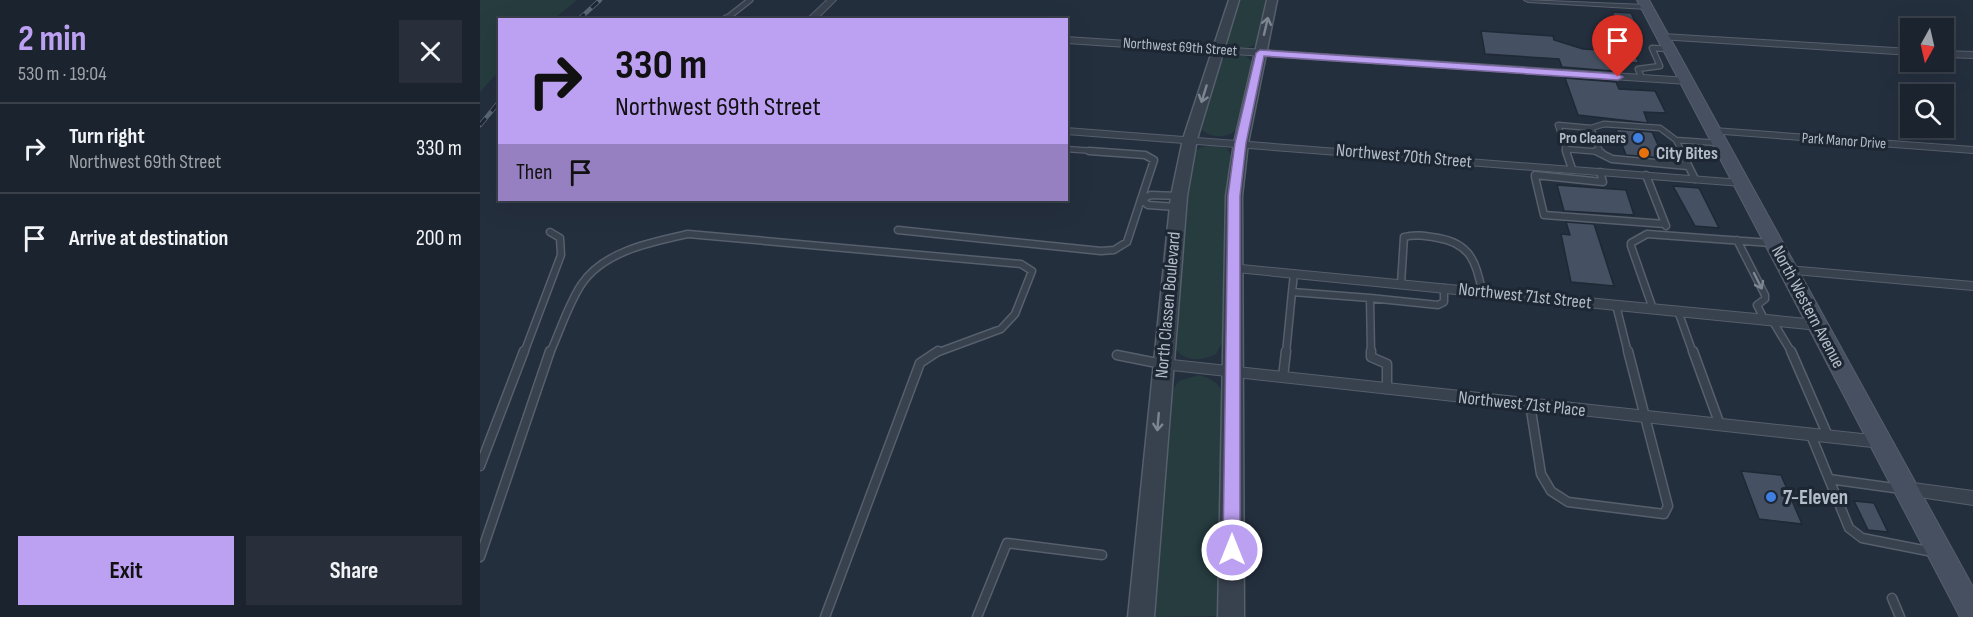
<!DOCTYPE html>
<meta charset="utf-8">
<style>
:root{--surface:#1b232e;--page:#282f3a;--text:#f1f3f6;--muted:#a0a4aa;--line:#39404a;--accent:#bca0f2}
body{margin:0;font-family:"Sofia Sans Condensed",sans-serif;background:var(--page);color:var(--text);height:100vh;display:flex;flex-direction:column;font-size:22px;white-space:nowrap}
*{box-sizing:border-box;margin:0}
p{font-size:20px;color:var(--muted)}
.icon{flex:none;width:33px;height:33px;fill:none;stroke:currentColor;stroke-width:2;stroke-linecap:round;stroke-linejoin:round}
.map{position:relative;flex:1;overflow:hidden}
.sheet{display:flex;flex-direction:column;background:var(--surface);width:480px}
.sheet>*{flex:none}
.guide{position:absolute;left:18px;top:18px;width:570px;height:183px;border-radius:0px;box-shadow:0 6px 24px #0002,0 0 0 2px var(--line);background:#bca0f2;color:#111;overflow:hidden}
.needle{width:39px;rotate:188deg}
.controls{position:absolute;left:1420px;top:18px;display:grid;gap:12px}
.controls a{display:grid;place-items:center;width:54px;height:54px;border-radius:0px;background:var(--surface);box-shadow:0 6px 24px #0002,0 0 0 2px var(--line);font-size:30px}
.pin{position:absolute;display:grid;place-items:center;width:51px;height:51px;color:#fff;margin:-62px -26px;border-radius:50% 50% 50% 0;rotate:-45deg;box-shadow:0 0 6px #0007}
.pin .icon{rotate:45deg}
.me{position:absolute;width:66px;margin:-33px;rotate:0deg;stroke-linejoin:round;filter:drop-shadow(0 0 4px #0008)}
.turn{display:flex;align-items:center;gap:21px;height:126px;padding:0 18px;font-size:27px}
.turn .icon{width:78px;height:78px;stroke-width:2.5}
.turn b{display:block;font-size:42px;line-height:51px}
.then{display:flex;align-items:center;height:57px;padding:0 18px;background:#0003;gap:12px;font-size:22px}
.round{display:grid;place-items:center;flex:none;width:63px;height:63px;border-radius:0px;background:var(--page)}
.head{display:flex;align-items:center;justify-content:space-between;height:102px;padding:0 18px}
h1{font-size:36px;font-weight:700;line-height:45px;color:var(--accent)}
.primary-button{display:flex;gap:12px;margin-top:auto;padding:12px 18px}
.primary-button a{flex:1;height:69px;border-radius:0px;background:var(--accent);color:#111;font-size:24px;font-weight:700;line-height:69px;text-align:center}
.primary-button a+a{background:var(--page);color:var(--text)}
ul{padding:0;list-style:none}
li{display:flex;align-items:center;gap:18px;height:90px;padding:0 18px;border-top:2px solid var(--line)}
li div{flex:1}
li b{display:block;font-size:22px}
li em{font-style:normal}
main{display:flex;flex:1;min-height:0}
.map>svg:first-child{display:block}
.green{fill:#263c3f}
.building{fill:#455162;stroke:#1f2835;stroke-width:1.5}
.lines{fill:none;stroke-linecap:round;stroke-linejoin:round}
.service-far2-casing{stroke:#565f6c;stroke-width:7}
.service-far1-casing{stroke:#565f6c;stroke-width:9}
.service-casing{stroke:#565f6c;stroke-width:11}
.minor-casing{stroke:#565f6c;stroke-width:2}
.tertiary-casing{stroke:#565f6c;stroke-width:3}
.secondary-casing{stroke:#565f6c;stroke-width:2}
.service-far2{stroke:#38414e;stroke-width:4.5}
.service-far1{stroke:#38414e;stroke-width:6}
.service{stroke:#38414e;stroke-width:8}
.minor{fill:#38414e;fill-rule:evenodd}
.tertiary{fill:#38414e;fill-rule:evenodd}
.secondary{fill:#465061;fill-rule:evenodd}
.rail-casing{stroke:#5a6575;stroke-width:4.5}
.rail{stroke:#1d2633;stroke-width:3;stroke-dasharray:9;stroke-linecap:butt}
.oneway{stroke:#7c8592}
.route{fill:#bca0f2;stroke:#7a689d;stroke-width:1.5}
.shop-dot{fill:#3f7fe0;stroke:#1d2633;stroke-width:2}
.food-dot{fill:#e8710a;stroke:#1d2633;stroke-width:2}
.labels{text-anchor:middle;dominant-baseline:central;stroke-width:6;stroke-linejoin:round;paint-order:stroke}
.far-street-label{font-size:15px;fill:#b4bcc9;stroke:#1d2633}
.far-poi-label{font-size:15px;font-weight:bold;fill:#b4bcc9;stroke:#1d2633;text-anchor:end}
.poi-label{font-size:18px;font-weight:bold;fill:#b4bcc9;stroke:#1d2633;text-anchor:start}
.street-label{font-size:18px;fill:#b4bcc9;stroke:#1d2633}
.near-poi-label{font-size:21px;font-weight:bold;fill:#b4bcc9;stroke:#1d2633;text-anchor:start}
</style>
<main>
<section class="sheet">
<div class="head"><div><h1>2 min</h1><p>530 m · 19:04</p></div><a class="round"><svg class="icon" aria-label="close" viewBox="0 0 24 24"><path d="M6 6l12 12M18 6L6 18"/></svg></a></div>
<ul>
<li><svg class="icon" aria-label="right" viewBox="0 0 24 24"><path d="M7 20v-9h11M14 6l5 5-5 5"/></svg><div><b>Turn right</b><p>Northwest 69th Street</p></div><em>330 m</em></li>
<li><svg class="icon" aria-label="arrive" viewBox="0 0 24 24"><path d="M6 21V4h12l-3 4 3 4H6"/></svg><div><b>Arrive at destination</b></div><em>200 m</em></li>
</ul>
<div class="primary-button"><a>Exit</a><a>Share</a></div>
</section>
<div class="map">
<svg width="1493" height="617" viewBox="0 0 1493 617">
<rect width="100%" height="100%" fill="#242f3e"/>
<path class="green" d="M0 0H97L74 19 20 20 19 71 0 92Z
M759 0H787L777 43C769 50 753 51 747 41Z
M754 54 766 56 772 62 757 129C747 139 732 138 722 130L721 126 741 60Z
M731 145 747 148 751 156 745 202 742 343 736 354C721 362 701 362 694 345L704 211 713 154 719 148Z
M719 375C731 379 737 381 742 392L739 616 674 617 690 394 699 381Z"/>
<path class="building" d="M1132 12 1151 13 1163 38 1143 37Z
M1001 31 1073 36 1074 40 1103 49 1123 50 1132 71 1082 67 1079 59 1005 54Z
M1129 41 1149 42 1159 63 1139 62Z
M1085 78 1136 82 1139 89 1175 91 1186 113 1164 112 1168 123 1098 115Z
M1136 129 1172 132 1184 158 1146 155Z
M1077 185 1146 190 1154 215 1084 211Z
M1193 186 1219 188 1239 228 1215 226Z
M1086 222 1114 224 1134 286 1091 282 1081 234 1090 235Z
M1261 471 1301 475 1322 524 1279 519Z
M1374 501 1394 503 1408 532 1388 530Z"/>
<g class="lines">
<g class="service-far2-casing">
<path id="service-far2" d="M247 18 270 0
M1162 78 1158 69 1180 66 1172 48 1190 49
M1111 128 1120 151
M1196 140 1238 143
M586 149 629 152
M1085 149 1122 152
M1087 152 1078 125 1111 128 1124 124 1180 128 1196 140 1202 152"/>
</g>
<g class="service-far1-casing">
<path id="service-far1" d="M1086 151 1092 169
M1116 151 1132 159 1208 166
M1201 151 1215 179
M1055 175 1123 182 1120 172
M1166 175 1186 226
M1055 177 1064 215 1185 224
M697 207 668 205 661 199 671 195 699 196
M418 230 621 251 634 250 647 242 674 160 665 155 609 151
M1257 240 1285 295V299L1277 305 1284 319
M814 274 812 292 890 298 891 353
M921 284 924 237C935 234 946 236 958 238 990 243 997 263 1002 292
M890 298 958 305 964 302V288
M1136 305 1148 353
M1173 309 1151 246V243L1167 234 1291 243
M1198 311 1213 353
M1292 320 1312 353
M44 353 81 255 80 238 70 232
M70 353C80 331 88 305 101 285 123 251 172 242 208 234L541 264 552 271 535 314 521 329 456 353
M806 353 812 292"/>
</g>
<g class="service-casing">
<path id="service" d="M891 351V357L907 364V389
M1213 351 1240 425
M1311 351 1348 436
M637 355 682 364
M803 377 806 351
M1050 404 1061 474 1071 491 1088 502 1184 514 1188 506 1148 351
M1331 435 1369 528 1382 538 1453 552
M0 466 44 351
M1349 479 1421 489
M0 557 70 351
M1412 598 1420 617
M345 617 440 363 458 351
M497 617 527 543 622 555"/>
</g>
<g class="minor-casing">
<path id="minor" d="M347 0H356L336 20H326Z
M1044 0 1167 5 1171 7 1167 9 1048 2Z
M247 15 270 20H244V16Z
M1183 34 1431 49V55L1180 39 1179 37Z
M586 37 1208 78 1213 81 1208 84 586 43Z
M1464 51 1493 52V58L1464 57Z
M586 128 1262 180 1268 183 1262 186 586 134Z
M1234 128 1493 147V153L1230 133V129Z
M751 264 1338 320 1345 325 1338 330 746 271 745 268 746 265Z
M1308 266 1493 282V290L1303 273 1302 270 1303 267Z
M683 359 1401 436 1407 438 1409 442 1407 446 1401 448 683 369 678 368 676 364 678 360Z
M1426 482 1493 491V505L1420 494 1418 489 1420 484Z"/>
</g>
<g class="tertiary-casing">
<path id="tertiary" d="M749 0H759L717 139 707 196 674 617H648L691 196 703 139Z
M787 0H797L768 143 762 196 764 617H738L746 196 754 143Z"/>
</g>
<g class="secondary-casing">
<path id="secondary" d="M1157 0H1169L1493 587V617H1480Z"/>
</g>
<use href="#service-far2" class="service-far2"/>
<use href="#service-far1" class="service-far1"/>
<use href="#service" class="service"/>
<use href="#minor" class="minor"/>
<use href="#tertiary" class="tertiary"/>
<use href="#secondary" class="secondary"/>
<g class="rail-casing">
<path id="rail" d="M98 20 120 0
M0 125 20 101"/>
</g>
<use href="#rail" class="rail"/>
</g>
<defs><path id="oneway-shaft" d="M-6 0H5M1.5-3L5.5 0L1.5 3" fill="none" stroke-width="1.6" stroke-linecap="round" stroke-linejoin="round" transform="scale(1.5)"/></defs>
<g class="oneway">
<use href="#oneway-shaft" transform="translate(786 26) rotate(-77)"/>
<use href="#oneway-shaft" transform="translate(724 94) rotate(107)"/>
<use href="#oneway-shaft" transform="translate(1278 281) rotate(63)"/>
<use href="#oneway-shaft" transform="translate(678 422) rotate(95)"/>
</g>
<path class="route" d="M780 50 1138 74 1143 77 1138 80 784 56 766 143 760 196V550L758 556 752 558 745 556 743 550 748 196 755 143 776 53Z"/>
<g class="shop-dot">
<circle cx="1158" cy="138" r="6"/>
<circle cx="1291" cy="497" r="6"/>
</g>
<circle class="food-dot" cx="1164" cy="153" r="6"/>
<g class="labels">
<g class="far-street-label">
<text transform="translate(700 47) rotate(4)">Northwest 69th Street</text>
<text transform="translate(1364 141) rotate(4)">Park Manor Drive</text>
</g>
<g class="far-poi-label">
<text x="1146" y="138">Pro Cleaners</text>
</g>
<g class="poi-label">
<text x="1176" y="153">City Bites</text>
</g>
<g class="street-label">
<text transform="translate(924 156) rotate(5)">Northwest 70th Street</text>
<text transform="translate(1045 296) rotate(6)">Northwest 71st Street</text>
<text transform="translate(688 305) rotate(-85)">North Classen Boulevard</text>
<text transform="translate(1328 307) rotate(62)">North Western Avenue</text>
<text transform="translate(1042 404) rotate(6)">Northwest 71st Place</text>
</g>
<g class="near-poi-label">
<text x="1303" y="497">7-Eleven</text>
</g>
</g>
</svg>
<div class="controls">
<a><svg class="needle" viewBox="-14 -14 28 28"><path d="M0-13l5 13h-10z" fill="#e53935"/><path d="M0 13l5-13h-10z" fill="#a0a4aa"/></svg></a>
<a><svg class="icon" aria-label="search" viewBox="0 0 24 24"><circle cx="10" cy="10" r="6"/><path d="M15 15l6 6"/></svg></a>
</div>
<div class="pin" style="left:1138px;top:77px;background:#d93025"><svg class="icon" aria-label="arrive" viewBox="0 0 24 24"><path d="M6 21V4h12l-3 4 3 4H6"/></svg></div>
<svg class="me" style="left:752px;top:550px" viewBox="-20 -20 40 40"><circle r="17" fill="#bca0f2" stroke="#fff" stroke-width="3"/><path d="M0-11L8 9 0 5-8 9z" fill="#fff"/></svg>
<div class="guide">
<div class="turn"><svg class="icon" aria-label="right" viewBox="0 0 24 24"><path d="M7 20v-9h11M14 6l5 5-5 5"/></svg><div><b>330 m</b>Northwest 69th Street</div></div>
<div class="then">Then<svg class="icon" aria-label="arrive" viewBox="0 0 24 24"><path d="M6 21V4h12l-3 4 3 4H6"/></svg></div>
</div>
</div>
</main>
